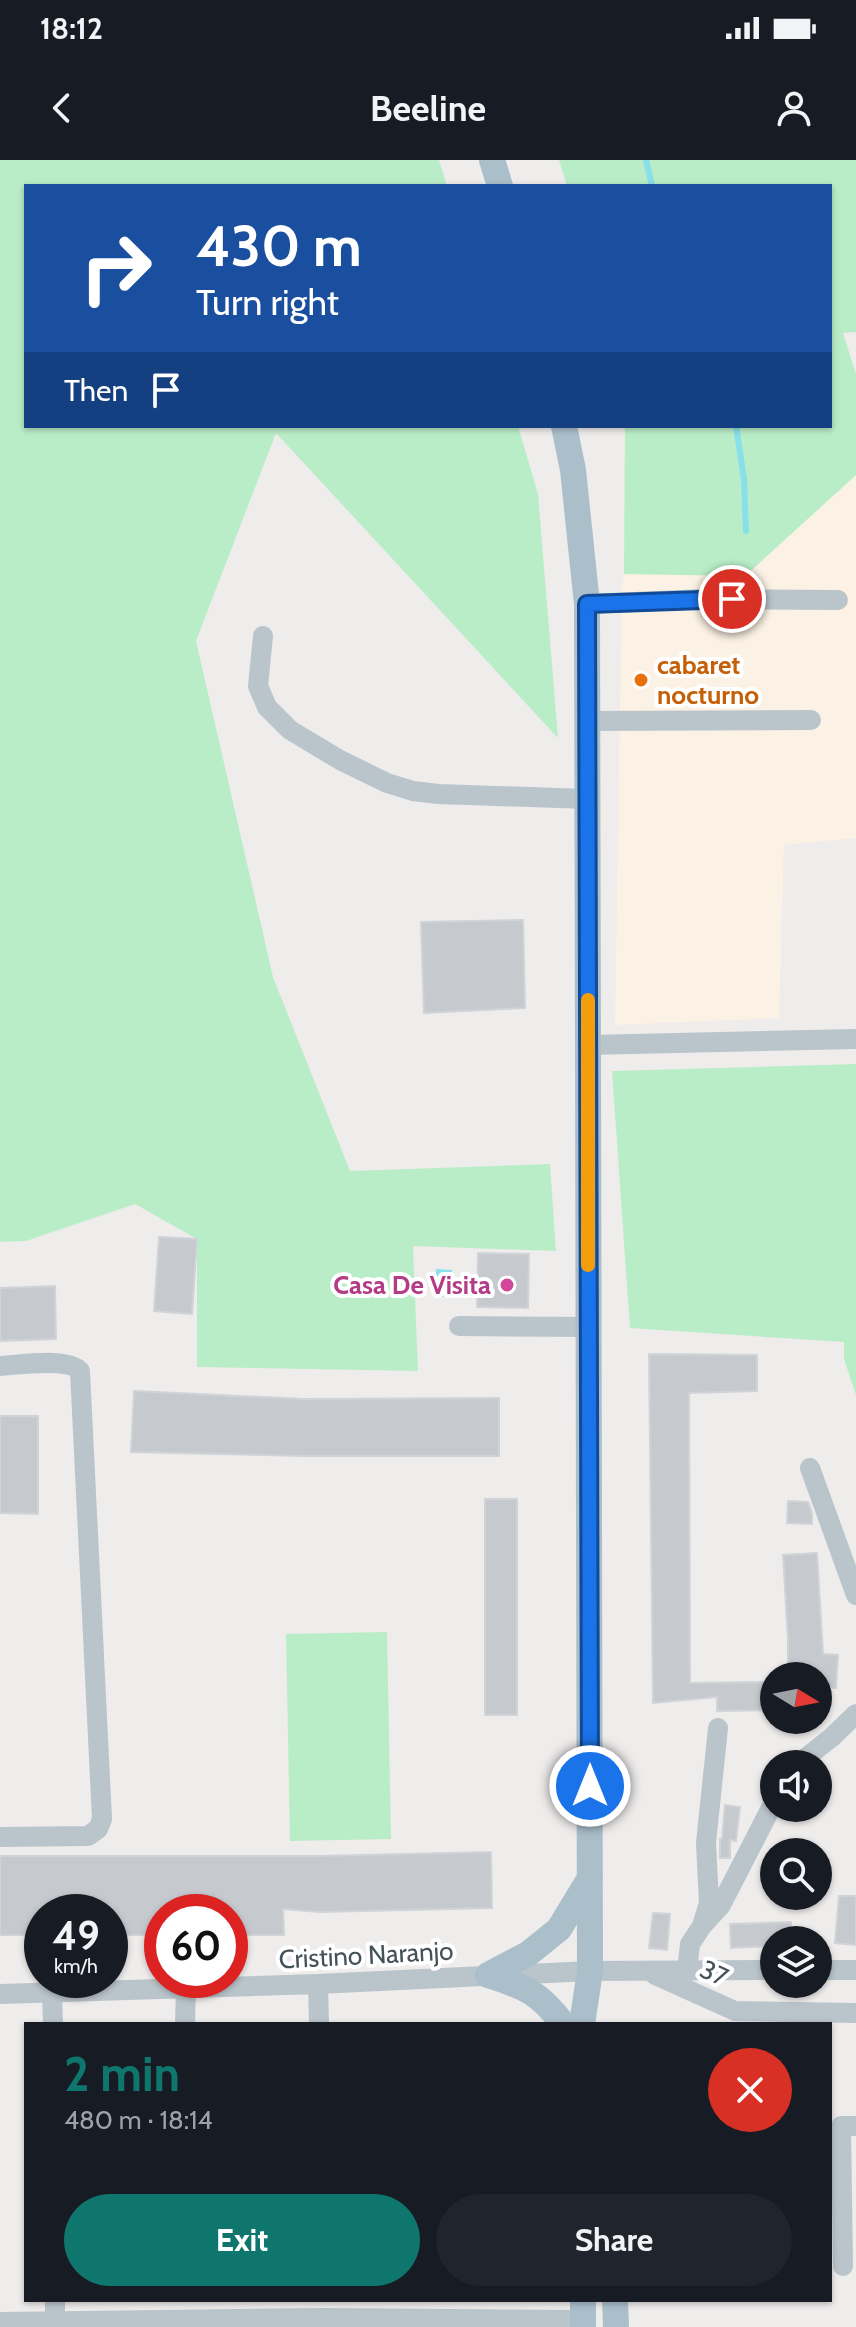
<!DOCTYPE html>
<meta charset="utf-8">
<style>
:root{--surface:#171b24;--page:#20242c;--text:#f1f3f6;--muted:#9ea1a6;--accent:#0f766e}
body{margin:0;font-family:Cabin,sans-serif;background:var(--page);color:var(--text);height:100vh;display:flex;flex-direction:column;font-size:30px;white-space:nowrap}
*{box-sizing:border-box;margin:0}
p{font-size:26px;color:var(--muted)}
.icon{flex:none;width:44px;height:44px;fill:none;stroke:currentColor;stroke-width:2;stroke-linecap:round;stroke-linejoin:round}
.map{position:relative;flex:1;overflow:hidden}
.panel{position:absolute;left:24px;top:1862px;width:808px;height:280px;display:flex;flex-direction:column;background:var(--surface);border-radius:0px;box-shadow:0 2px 6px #0004}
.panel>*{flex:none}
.hud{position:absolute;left:24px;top:24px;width:808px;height:244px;border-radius:0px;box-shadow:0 2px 6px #0004;background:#1a4fa0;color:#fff;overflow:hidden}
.needle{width:52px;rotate:100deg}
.fabs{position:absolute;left:760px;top:1502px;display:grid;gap:16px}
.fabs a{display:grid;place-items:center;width:72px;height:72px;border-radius:50%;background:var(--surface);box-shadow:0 2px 6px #0004;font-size:40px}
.speed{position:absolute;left:24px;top:1734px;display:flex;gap:16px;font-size:40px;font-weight:700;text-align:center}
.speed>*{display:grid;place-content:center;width:104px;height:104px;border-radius:50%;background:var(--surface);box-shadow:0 2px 6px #0004;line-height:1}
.speed small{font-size:20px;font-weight:400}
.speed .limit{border:12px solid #d22;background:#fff;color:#111}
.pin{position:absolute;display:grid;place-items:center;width:68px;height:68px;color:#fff;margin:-34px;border:4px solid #fff;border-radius:50%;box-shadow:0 2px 8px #0007}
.me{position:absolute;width:88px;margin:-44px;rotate:0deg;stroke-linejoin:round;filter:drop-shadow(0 0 6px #0008)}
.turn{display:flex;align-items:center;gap:28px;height:168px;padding:0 40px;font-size:36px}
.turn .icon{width:104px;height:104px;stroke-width:2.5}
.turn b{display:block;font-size:56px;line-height:68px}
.then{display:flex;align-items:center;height:76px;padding:0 40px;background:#0003;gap:16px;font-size:30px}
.round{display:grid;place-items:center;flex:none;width:84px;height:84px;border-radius:42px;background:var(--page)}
.overview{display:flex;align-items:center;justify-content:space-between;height:136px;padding:0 40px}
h1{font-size:48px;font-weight:700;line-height:60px;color:var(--accent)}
.cta{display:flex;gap:16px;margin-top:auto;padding:16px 40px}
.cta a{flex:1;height:92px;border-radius:48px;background:var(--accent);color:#fff;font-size:32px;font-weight:700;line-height:92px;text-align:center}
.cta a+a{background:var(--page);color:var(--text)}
.status{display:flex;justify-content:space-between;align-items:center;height:56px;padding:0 40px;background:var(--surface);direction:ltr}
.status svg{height:22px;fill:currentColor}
header{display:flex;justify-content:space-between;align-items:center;height:104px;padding:0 40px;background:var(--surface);font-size:36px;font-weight:700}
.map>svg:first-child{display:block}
.commercial{fill:#fbf1e4}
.green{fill:#b9edc7}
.water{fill:#87e0ea}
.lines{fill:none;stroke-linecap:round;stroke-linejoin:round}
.stream{stroke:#87e0ea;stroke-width:6}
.building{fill:#c6cacf;stroke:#d0d3d8;stroke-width:2}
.minor{stroke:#bac5cb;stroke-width:20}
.major{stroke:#abbfcb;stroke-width:26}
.route-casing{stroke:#114b97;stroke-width:20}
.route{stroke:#1a73e8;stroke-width:14}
.slow{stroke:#f59e0b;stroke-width:14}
.food-dot{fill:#e8710a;stroke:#fff;stroke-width:3}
.hotel-dot{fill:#d1479c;stroke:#fff;stroke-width:3}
.labels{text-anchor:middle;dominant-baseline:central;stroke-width:8;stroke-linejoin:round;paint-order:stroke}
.food-label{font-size:26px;font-weight:bold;fill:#c56008;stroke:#fff;text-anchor:start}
.hotel-label{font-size:26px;font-weight:bold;fill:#b23c85;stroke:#fff;text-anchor:end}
.street-label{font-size:26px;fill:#455259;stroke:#fff}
</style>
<div class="status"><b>18:12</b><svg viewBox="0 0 49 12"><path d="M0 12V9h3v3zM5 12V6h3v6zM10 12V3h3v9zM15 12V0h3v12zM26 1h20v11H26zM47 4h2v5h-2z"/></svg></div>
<header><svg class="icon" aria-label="back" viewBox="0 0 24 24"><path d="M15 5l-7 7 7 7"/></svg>Beeline<svg class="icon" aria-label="person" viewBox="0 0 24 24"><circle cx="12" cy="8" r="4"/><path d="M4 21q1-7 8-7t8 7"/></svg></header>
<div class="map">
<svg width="856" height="2167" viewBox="0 0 856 2167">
<rect width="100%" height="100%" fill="#efecec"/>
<path class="commercial" d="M856 315V678L784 685 779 858 615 865 622 425 624 414 745 416Z"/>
<path class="green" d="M0 0H439L447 26H26V266H518L538 334 558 578 276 273 196 481 273 817 350 1011 550 1004 556 1091 413 1086 418 1211 197 1207V1079L135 1044 26 1081 0 1082Z
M559 0H856V172L843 173 856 214V315L745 416 624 414 625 266H830V26H567Z
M856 904V1235L844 1199V1182L630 1168 612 911Z
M387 1472 391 1679 290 1681 286 1474Z"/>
<path class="water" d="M436 1109 452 1110 451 1137H435Z"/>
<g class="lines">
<path class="stream" d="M646 0 652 26
M736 266 744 319 746 371"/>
</g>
<path class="building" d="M523 760 525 848 424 853 421 762Z
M159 1077 197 1079 192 1154 154 1151Z
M478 1093 529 1094 528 1148 477 1147Z
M55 1126 56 1179 0 1181V1128Z
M649 1194 757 1195V1231L689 1233 690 1523 774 1522V1550L717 1551V1537L653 1543Z
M134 1231 305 1239 499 1238V1296H305L131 1292Z
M0 1256H38V1354L0 1353Z
M485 1339H517V1555H485Z
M788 1341 808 1342 812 1353V1364L787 1363Z
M817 1393 823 1494 838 1495 836 1528 818 1527V1516H788V1479L783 1395Z
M725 1645 740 1647 736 1681 730 1680V1698H720V1679H722Z
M491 1692 492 1748 319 1752 283 1749 284 1775H230V1752H162V1775H110V1752H42V1775H0V1696H318Z
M839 1736H856V1785L835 1783Z
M653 1753 670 1754 667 1790 649 1788Z
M791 1762 792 1780H774V1786L731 1788 730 1764Z"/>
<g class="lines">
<path class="minor" d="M587 444 706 439 838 440
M263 476 258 526 267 547 290 570 340 600 387 623 413 631 438 634 587 639
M587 561 811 560
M588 885 856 879
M459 1166 588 1167
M0 1206C19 1205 68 1197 80 1211L102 1659 98 1669 88 1676 0 1677
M810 1308 856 1435
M798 1604 832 1577 856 1554
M702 1766 709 1743 706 1683 718 1568
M818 1810H856
M687 1811 690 1784 702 1766 721 1745 774 1642
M655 1815 735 1851 856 1853
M318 1824 319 1864
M52 1833 53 1864
M0 1834 318 1824 590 1811 774 1810
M185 1864 186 1829
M843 2106 841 1966H856
M55 2140V2167
M0 2162 323 2158 583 2160"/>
<path class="major" d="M492 0 500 26
M564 266 573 310 587 444 590 1811 582 1864
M488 1815 528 1794 559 1769 590 1718
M488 1815C525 1827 539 1832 563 1864
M615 2140 616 2167
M583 2167V2140"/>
</g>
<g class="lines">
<g class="route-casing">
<path id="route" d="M590 1626 587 444 732 439"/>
</g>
<use href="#route" class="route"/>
<path class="slow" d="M588 840V1105"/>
</g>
<circle class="food-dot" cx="641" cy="520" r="8"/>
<circle class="hotel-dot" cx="507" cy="1125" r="8"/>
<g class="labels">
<g class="food-label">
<text x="657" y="505">cabaret<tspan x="657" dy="30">nocturno</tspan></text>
</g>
<g class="hotel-label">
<text x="491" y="1125">Casa De Visita</text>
</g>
<g class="street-label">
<text transform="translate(366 1795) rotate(-3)">Cristino Naranjo</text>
<text transform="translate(714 1813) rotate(25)">37</text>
</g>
</g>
</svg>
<div class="fabs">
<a><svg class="needle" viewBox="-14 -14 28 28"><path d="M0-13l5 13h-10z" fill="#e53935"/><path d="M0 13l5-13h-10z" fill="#9ea1a6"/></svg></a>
<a><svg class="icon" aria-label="sound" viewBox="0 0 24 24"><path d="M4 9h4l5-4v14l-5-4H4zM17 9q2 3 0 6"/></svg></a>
<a><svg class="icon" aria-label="search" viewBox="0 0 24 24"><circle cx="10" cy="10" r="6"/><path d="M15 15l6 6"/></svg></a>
<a><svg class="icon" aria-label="layers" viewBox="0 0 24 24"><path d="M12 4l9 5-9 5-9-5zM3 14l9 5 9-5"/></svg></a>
</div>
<div class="speed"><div>49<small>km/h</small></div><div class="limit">60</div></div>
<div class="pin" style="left:732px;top:439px;background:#d93025"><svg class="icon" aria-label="arrive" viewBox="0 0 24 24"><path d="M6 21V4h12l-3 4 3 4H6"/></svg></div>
<svg class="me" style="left:590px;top:1626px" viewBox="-20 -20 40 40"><circle r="17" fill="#1a73e8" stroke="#fff" stroke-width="3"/><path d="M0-11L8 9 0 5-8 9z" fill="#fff"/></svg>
<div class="hud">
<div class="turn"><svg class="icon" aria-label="right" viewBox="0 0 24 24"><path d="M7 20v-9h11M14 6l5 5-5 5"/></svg><div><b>430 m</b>Turn right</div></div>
<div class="then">Then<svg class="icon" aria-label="arrive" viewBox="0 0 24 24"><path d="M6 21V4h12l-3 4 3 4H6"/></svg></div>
</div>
<section class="panel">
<div class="overview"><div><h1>2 min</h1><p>480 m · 18:14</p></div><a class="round" style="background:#d93025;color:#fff"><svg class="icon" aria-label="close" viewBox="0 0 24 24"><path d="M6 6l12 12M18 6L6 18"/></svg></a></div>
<div class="cta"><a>Exit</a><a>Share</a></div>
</section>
</div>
